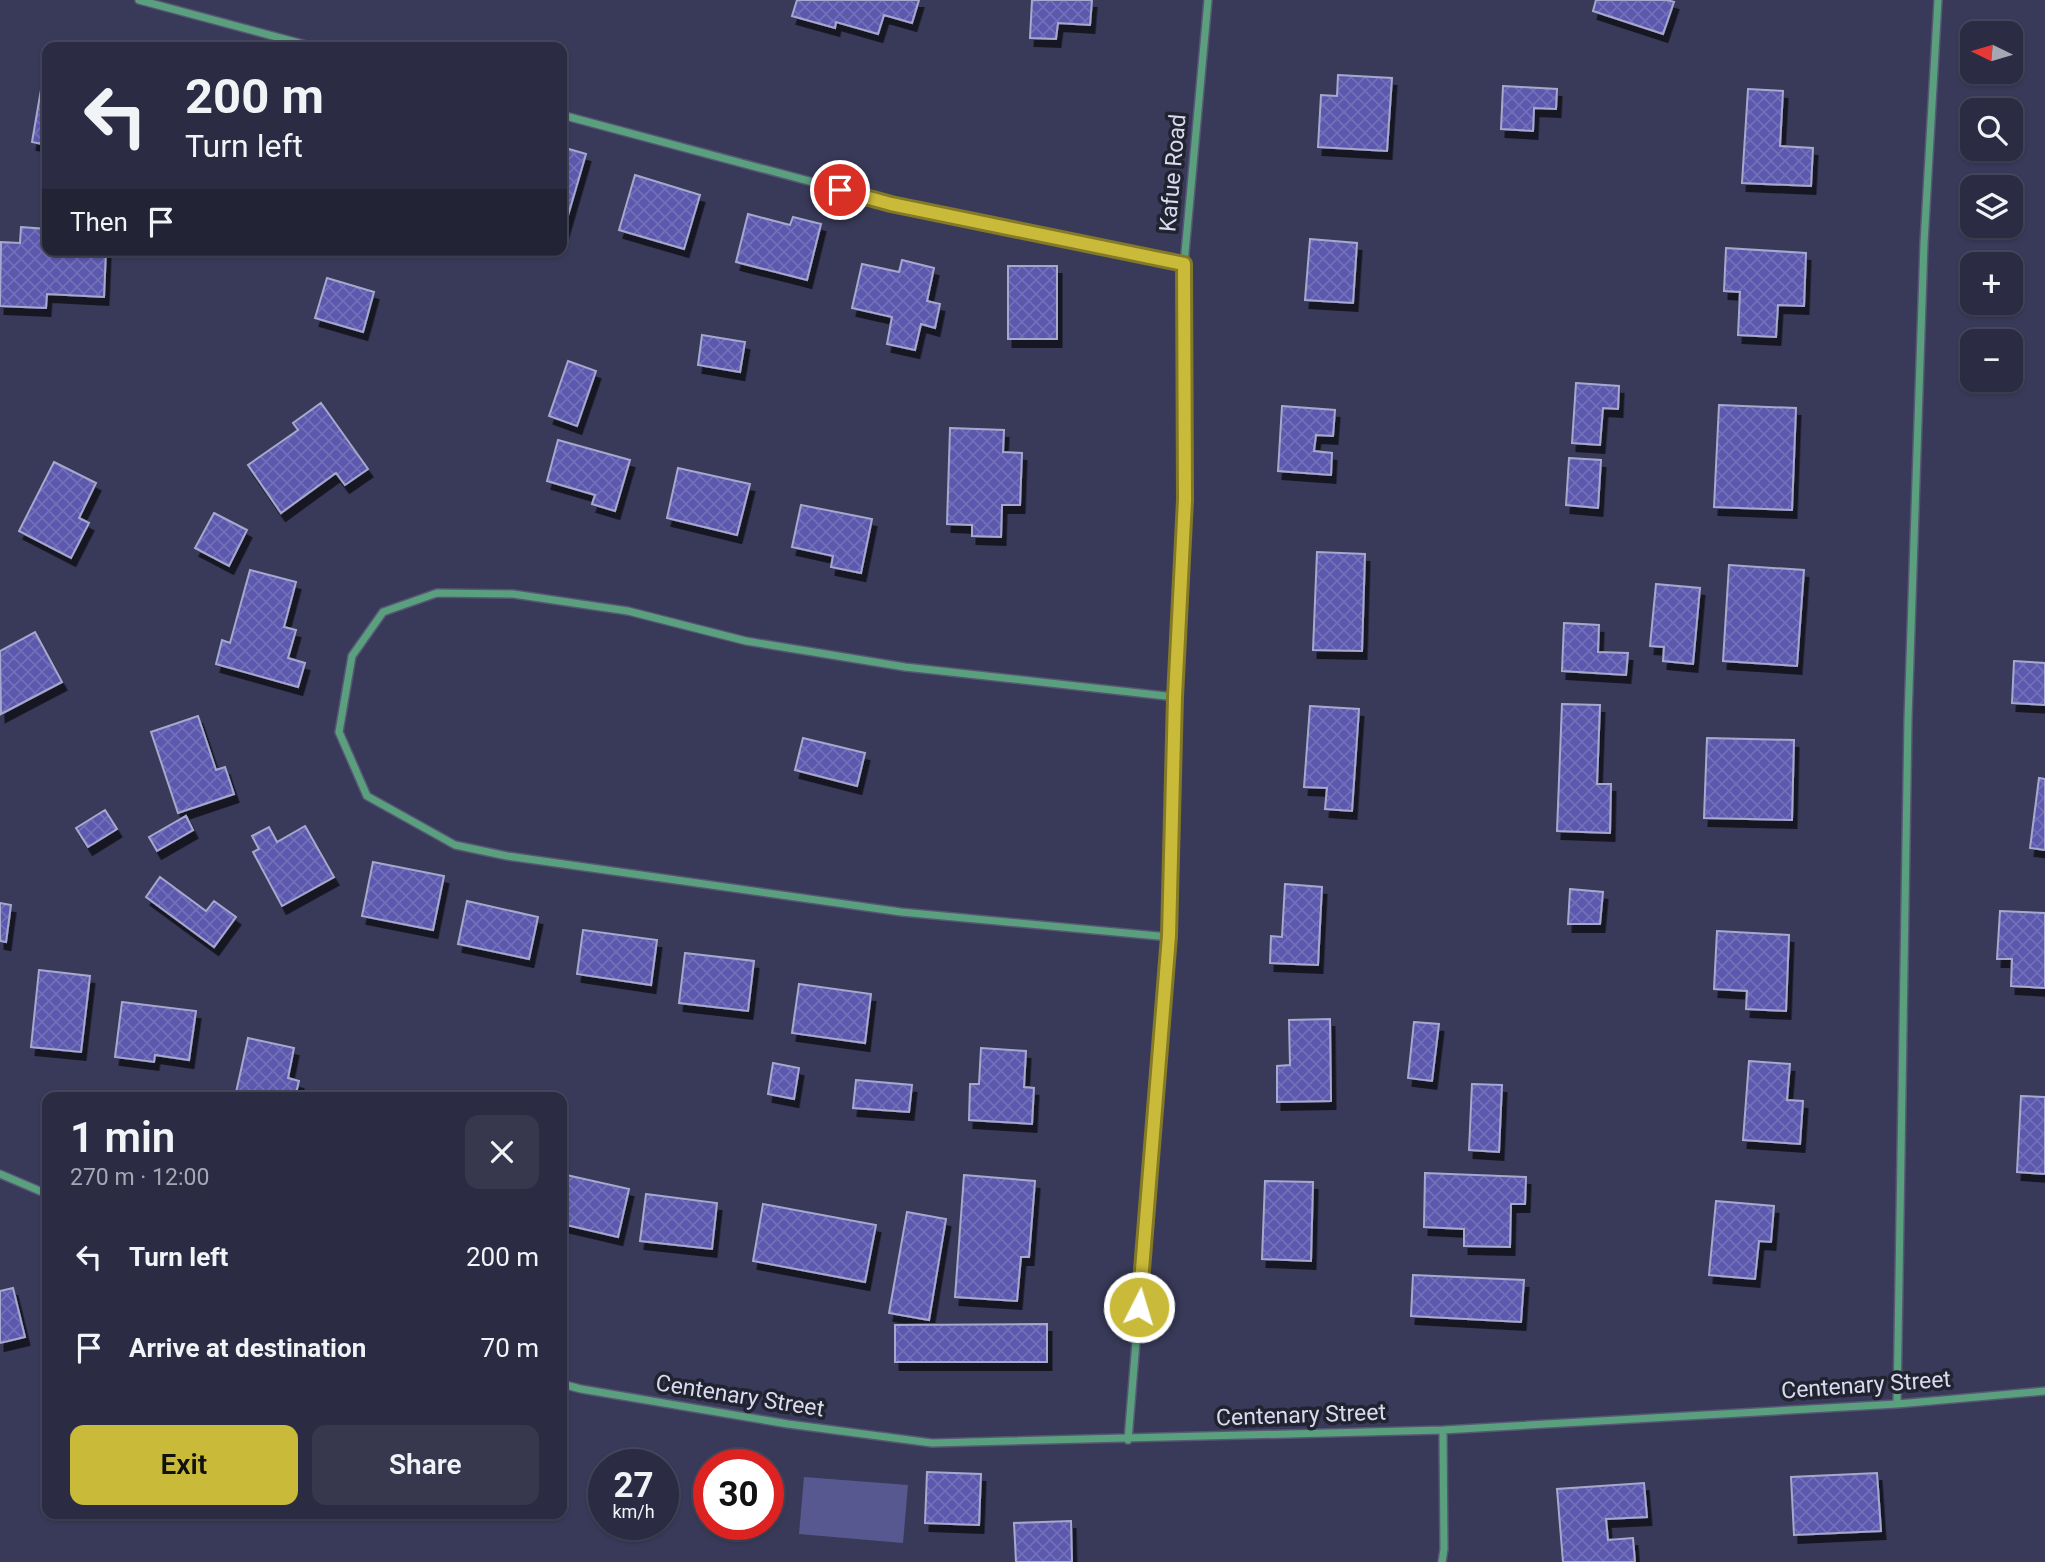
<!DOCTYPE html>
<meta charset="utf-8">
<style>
:root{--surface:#2b2c43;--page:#37384e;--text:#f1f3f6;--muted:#a6a7b2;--line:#47485c;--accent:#c9ba3a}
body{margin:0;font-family:Roboto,sans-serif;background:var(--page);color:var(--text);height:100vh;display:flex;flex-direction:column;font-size:26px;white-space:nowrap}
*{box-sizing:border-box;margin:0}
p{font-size:23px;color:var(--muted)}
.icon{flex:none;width:38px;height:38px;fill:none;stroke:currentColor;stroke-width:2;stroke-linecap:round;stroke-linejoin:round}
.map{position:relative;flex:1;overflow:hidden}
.sheet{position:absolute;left:42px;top:1092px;width:525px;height:427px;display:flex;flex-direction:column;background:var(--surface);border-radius:14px;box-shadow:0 2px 5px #0004,0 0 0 2px var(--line)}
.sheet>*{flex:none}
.banner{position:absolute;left:42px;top:42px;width:525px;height:214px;border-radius:14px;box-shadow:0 2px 5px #0004,0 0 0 2px var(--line);background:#2b2c43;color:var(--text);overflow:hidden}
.needle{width:46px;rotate:275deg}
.fabs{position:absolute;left:1960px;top:21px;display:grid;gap:14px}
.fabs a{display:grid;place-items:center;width:63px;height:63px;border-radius:14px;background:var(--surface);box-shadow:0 2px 5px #0004,0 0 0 2px var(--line);font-size:35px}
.speed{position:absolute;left:588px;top:1449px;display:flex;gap:14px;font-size:35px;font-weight:700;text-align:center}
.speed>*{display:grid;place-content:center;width:91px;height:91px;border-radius:50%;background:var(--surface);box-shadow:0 2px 5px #0004,0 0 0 2px var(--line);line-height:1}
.speed small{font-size:18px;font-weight:400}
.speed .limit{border:10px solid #d22;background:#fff;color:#111}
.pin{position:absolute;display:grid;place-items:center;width:60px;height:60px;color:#fff;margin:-30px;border:4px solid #fff;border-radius:50%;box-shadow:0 2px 7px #0007}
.me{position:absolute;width:77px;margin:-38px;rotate:5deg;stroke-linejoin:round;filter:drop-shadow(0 0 5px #0008)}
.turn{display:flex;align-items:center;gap:24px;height:147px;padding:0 28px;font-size:32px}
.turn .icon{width:91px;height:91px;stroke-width:2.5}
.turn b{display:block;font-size:49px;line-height:60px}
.then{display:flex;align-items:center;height:66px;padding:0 28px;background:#0003;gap:14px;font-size:26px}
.round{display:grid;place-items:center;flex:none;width:74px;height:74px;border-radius:14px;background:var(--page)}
.overview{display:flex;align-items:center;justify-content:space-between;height:119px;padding:0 28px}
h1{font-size:42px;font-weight:600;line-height:52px}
.button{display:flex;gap:14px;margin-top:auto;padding:14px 28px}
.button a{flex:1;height:80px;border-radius:14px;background:var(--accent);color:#111;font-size:28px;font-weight:600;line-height:80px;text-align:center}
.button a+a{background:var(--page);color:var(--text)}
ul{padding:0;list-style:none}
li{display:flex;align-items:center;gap:21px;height:91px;padding:0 28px}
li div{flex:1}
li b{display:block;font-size:26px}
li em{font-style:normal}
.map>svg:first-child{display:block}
.green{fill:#585890}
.building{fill:url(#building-cross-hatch);stroke:#a6a8ce;stroke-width:2;filter:url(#shadow)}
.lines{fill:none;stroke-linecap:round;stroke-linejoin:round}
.minor-casing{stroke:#565774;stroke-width:10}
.minor{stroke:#5a9f7e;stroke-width:7}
.route-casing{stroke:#837926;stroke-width:18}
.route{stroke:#c9ba3a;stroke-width:12}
.labels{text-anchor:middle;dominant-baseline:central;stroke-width:7;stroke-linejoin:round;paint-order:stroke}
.street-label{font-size:23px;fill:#d9daee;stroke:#222331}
</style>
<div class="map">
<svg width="2045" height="1562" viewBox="0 0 2045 1562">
<defs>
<pattern id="building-cross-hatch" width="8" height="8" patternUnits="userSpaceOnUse" patternTransform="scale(1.75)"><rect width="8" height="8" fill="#5b58ad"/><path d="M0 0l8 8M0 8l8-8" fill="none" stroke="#726fb9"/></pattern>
<filter id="shadow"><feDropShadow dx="4.5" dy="8" stdDeviation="0" flood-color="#0009"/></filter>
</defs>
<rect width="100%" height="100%" fill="#393a59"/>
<path class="green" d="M804 1477 908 1485 903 1543 799 1534Z"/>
<path class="building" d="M797 0H919L912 23 884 15 878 34 836 22 835 28 792 16Z
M1032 0H1092L1090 25 1058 23 1056 39 1030 38Z
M1596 0H1667L1674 2 1663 34 1593 11Z
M1338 75 1392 78 1387 151 1318 147 1321 95 1337 96Z
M43 78H47V145L32 142Z
M1503 86 1557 89 1556 109 1534 108 1533 131 1501 129Z
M1748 89 1783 91 1780 146 1813 148 1811 186 1742 183Z
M562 147 586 154 562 236Z
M635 175 700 195 684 249 619 230Z
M748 214 790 225 793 217 821 224 807 280 736 262Z
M21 227 47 229V250H106L104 297 47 294 46 308 0 306 1 242 20 243Z
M1310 239 1357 243 1353 303 1305 300Z
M1726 248 1806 253 1804 306 1778 305 1776 337 1738 335 1740 292 1724 291Z
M902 260 934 268 927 301 940 304 935 328 921 324 915 350 887 344 892 317 852 308 862 264 899 272Z
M1008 266H1057V339H1008Z
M327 278 374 292 363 332 315 318Z
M702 335 745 342 740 372 698 365Z
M568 361 596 371 577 426 549 416Z
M1576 383 1619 386 1618 409 1603 408 1600 445 1572 443Z
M321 403 368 469 345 485 336 473 281 513 248 465 298 430 293 423Z
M1719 405 1796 408 1792 510 1714 507Z
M1282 406 1335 410 1333 436 1316 435 1314 451 1332 453 1331 475 1278 471Z
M950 428 1004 430 1003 452 1022 453 1020 505H1002L1001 537 972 536V525L947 524Z
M558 440 630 460 615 511 592 504 595 495 547 481Z
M1569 458 1601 460 1598 508 1566 505Z
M54 462 96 483 79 518 89 523 71 558 19 531Z
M678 468 750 484 737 535 667 518Z
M801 505 872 519 861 573 831 567 833 556 792 547Z
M214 513 247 530 229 566 195 548Z
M1317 552 1365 554 1362 651 1313 650Z
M1729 565 1804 570 1797 666 1723 661Z
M250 570 296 582 284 627 296 630 288 658 305 663 298 687 216 664 222 640 230 643Z
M1656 584 1700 588 1693 664 1663 661 1664 647 1650 646Z
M1564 623 1599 625 1598 652 1628 653 1626 675 1562 671Z
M35 632 62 682 1 714 0 651Z
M2014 661 2045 663V705L2012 703Z
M1562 704 1600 705 1597 784H1611L1610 833 1557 831Z
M1310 706 1359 709 1352 811 1325 809 1327 788 1304 787Z
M198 716 216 770 225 767 234 794 178 813 151 732Z
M803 738 865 753 857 786 795 770Z
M1707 738 1794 740 1792 820 1704 818Z
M2039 778 2045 779V850L2030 848Z
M105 810 117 829 88 847 76 828Z
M186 816 193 830 157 851 149 837Z
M305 826 334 877 282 906 253 852 259 849 252 836 269 827 277 842Z
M373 862 444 876 433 930 362 916Z
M160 877 206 911 214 901 236 917 214 947 146 897Z
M1285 884 1322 887 1318 965 1270 963 1271 936 1282 937Z
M1570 889 1603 892 1600 924H1568Z
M467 901 538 917 529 959 458 944Z
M0 903 11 905 6 942 0 941Z
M2000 911 2045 913V988L2011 986 2012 959H1997Z
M583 930 657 940 651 985 577 974Z
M1717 931 1789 935 1786 1011 1746 1009 1747 991 1714 989Z
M685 953 754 961 748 1011 679 1003Z
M39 970 90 976 81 1052 31 1047Z
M799 984 871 994 865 1043 792 1033Z
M122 1002 196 1011 189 1060 155 1055 154 1062 115 1057Z
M1330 1019 1331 1101 1277 1102V1066L1290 1065 1289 1020Z
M1414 1022 1439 1024 1432 1081 1408 1078Z
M248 1038 294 1048 288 1078 299 1081 295 1097H235Z
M981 1048 1026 1051 1024 1087 1034 1088 1032 1124 969 1120 970 1084H979Z
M1749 1061 1790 1064 1787 1100 1803 1101 1800 1144 1743 1140Z
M773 1063 799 1068 794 1099 768 1094Z
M856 1080 912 1085 909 1112 853 1108Z
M1472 1084 1502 1085 1499 1152 1469 1150Z
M2021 1096 2045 1097V1174L2017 1172Z
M1425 1173 1526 1177 1525 1204H1511L1510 1247 1464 1246V1229L1424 1227Z
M562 1174 629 1189 618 1237 562 1224Z
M964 1175 1035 1181 1029 1257H1021L1017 1301 955 1297Z
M1265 1181 1313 1182 1311 1261 1262 1259Z
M646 1194 717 1203 712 1249 640 1241Z
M1716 1201 1774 1206 1771 1242 1759 1241 1755 1279 1709 1275Z
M763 1204 876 1225 865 1282 753 1261Z
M907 1212 946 1219 929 1320 889 1313Z
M1413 1275 1524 1280 1521 1322 1411 1316Z
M13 1288 25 1337 0 1343V1291Z
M1047 1324V1362H895V1325Z
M927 1472 981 1474 979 1525 925 1523Z
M1877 1473 1881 1531 1794 1535 1791 1477Z
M1644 1483 1647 1517 1606 1519 1608 1540 1633 1538 1635 1562H1563L1557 1489Z
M1071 1521 1072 1562H1016L1014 1523Z"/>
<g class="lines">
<g class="minor-casing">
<path id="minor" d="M139 0 314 47
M562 115 891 203 1184 264
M1169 937 901 912 507 856 455 845 367 796 339 732 352 656 383 612 437 593 513 594 628 611 746 641 905 667 1175 697
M0 1174 47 1194
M562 1384 581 1389 788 1424 932 1443 1443 1430 1897 1404 2045 1391
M1897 1404 1908 719 1924 243 1938 0
M1128 1440 1169 937 1175 697 1185 500 1184 264 1208 0
M1442 1562 1444 1549 1443 1430"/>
</g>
<use href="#minor" class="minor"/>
</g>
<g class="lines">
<g class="route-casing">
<path id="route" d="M840 190 891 204 1184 264 1185 500 1175 697 1169 936 1139 1307"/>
</g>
<use href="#route" class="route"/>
</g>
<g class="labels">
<g class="street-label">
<text transform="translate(1173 173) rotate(-85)">Kafue Road</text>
<text transform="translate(1866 1385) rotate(-4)">Centenary Street</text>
<text transform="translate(740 1396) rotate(9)">Centenary Street</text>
<text transform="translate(1301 1415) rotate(-2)">Centenary Street</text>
</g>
</g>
</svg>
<div class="fabs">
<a><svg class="needle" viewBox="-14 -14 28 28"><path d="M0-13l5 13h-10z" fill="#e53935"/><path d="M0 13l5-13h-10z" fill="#a6a7b2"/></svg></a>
<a><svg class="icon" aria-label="search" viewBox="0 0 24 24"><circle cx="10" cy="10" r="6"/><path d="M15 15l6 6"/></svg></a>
<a><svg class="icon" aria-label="layers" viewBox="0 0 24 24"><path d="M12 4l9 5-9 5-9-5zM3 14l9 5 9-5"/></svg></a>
<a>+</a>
<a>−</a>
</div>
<div class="speed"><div>27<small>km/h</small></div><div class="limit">30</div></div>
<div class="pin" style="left:840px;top:190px;background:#d93025"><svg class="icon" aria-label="arrive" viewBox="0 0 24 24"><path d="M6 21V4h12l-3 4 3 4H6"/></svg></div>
<svg class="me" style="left:1139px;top:1307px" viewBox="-20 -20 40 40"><circle r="17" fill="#c9ba3a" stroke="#fff" stroke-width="3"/><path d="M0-11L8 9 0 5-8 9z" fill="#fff"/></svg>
<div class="banner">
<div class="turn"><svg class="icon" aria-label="left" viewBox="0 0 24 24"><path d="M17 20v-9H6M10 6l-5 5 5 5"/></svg><div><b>200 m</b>Turn left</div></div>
<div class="then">Then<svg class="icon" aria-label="arrive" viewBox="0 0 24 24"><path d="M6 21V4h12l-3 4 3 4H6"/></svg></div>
</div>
<section class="sheet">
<div class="overview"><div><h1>1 min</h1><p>270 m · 12:00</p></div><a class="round"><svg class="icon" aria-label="close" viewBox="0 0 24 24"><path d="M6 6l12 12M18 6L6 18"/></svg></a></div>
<ul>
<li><svg class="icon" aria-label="left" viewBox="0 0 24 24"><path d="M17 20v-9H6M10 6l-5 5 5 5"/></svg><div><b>Turn left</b></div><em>200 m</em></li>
<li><svg class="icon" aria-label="arrive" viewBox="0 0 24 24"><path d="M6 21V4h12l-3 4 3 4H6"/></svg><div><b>Arrive at destination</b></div><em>70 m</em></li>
</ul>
<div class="button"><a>Exit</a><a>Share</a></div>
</section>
</div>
